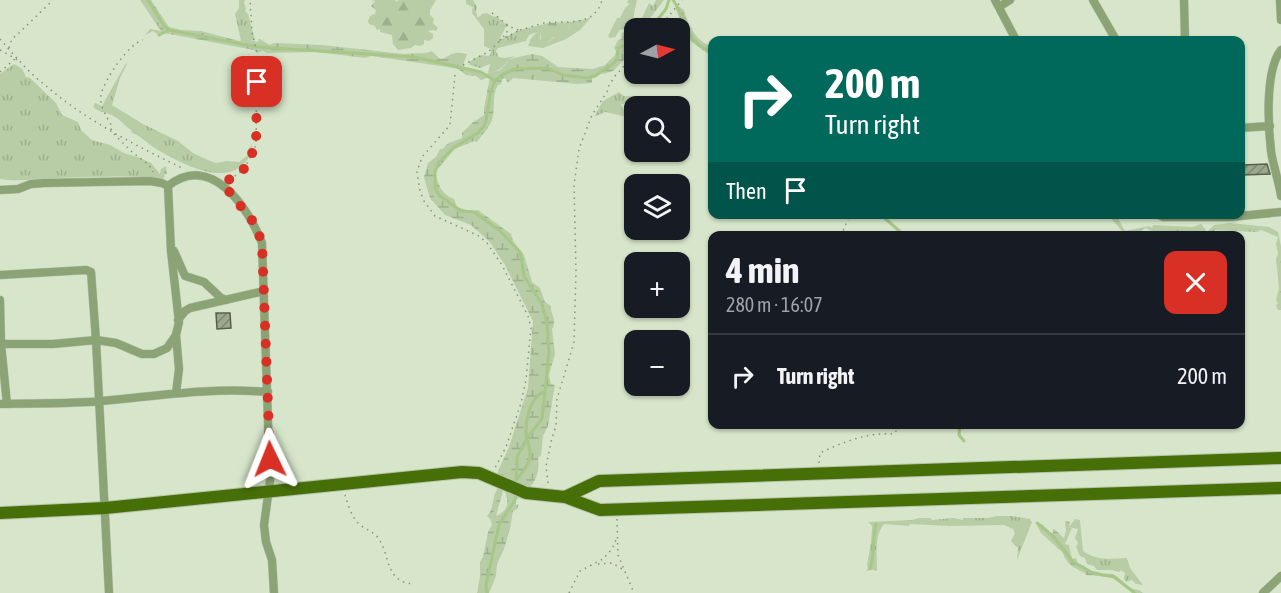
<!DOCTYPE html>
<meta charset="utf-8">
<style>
:root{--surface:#171b24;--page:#242831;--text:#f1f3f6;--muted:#9ea1a6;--line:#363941}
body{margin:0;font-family:"Asap Condensed",sans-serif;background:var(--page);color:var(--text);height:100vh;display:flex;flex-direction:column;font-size:22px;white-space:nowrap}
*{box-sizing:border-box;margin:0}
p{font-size:20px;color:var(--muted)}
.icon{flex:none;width:33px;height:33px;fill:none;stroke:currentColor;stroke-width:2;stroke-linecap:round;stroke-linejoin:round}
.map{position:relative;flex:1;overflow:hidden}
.drawer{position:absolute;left:708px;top:231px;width:537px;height:198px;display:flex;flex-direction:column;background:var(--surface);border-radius:12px;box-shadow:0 2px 4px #0004}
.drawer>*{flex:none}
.guide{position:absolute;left:708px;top:36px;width:537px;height:183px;border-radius:12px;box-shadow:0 2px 4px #0004;background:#00695c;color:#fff;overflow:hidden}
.needle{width:39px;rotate:83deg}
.buttons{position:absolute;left:624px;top:18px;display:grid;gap:12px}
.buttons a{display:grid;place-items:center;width:66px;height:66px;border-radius:12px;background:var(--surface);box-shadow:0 2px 4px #0004;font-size:30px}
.pin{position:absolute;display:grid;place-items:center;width:51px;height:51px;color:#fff;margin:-26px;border-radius:12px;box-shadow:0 3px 9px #0006}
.me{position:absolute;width:66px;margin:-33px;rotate:358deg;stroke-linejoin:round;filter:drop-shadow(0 0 4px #0008)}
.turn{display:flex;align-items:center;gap:21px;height:126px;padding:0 18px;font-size:27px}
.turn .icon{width:78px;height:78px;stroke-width:2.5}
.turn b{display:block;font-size:42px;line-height:51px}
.then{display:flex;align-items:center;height:57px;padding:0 18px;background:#0003;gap:12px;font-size:22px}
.round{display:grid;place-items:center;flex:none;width:63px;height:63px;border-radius:12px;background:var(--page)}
.overview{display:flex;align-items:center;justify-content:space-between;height:102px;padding:0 18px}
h1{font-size:36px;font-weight:700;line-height:45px}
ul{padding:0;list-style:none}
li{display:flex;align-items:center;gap:18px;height:84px;padding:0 18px;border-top:2px solid var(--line)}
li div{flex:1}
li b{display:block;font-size:22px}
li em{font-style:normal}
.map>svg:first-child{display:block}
.grass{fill:url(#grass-tufts)}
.forest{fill:url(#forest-firs)}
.wetland{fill:url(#wetland-marsh)}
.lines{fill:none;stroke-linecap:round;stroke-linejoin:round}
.stream{stroke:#a7c788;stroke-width:3}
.building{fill:url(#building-hatch);stroke:#556149;stroke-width:1.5}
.street-casing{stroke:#b7c4ab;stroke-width:9}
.primary-casing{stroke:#b7c4ab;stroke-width:14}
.path{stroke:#87917d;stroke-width:1.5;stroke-dasharray:1.5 4.5;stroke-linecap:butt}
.street{stroke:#8ca376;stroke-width:8}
.primary{stroke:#476f08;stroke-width:12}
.route{stroke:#d93025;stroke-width:10;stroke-dasharray:0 18}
</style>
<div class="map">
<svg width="1281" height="593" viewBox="0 0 1281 593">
<defs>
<pattern id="grass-tufts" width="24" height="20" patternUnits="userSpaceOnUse" patternTransform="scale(1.5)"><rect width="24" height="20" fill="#b8cca6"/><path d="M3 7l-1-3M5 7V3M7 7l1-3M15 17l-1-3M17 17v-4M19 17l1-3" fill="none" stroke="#9eaf8e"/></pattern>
<pattern id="forest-firs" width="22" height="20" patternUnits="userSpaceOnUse" patternTransform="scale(1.5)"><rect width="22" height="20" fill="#b8cca6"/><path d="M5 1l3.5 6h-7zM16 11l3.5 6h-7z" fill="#9eaf8e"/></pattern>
<pattern id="wetland-marsh" width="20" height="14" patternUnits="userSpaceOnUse" patternTransform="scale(1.5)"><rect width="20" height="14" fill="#b8cca6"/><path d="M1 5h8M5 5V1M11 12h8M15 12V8" fill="none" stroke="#9eaf8e"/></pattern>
<pattern id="building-hatch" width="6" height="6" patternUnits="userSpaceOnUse" patternTransform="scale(1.5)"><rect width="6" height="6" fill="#9aa88e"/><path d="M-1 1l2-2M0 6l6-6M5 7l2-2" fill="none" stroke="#7d8973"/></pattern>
</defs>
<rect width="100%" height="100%" fill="#d7e6ca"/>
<path class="grass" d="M239 0H245L244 2 246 9 245 11 248 14 255 40 241 41 235 14 239 8Z
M466 0H473L477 7 476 12 478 18 482 14 487 13 494 17 496 16 507 25 499 40 520 30 549 23 546 28 541 30 540 39 547 44 555 37 563 35 569 27 570 22 587 19 592 16 580 30 566 39 543 48 528 46 531 38 537 32 529 35 526 41 498 48 496 51 499 57 505 58 515 56C503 62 504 71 488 73L490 64 480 68 470 65 469 62 481 55 489 56 491 53V49L484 46V29L472 13 473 7 466 4Z
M628 0H637L633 19 636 21 641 20 649 3 653 6 656 0H664L644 26 634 28V31L628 37 621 39 622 33 626 31 624 29 620 30 615 37 610 38 608 36 617 18H620L625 8 630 4 627 3Z
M126 63 127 64 120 78 112 105 143 124 178 141 193 153 208 160 216 163 226 161 239 162 248 155 249 148 252 144C251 156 247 164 235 170 211 181 176 160 156 149 148 144 141 136 132 133L131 130C125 126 121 120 115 117 107 111 102 114 93 107L95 103 102 106Z
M14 64 22 69 26 77 30 78 56 103 62 115 78 122 81 130 92 140 110 145 124 153 140 158 151 163 160 174 161 169 166 166 167 174H164L165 177 158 180 155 178C123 175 89 177 56 178 37 179 19 182 0 179V74Z
M619 92 624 96H634L638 100 631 103 621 104 626 115 633 118 605 112 594 117 603 101Z
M1109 215H1116L1125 231 1149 226 1152 228 1153 225 1193 227 1201 224 1206 230 1202 235H1197L1193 232 1151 231 1146 228 1133 235H1124C1120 227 1114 223 1109 215Z
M1230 223 1269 227 1278 232 1281 246V310H1278L1276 305 1278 303 1276 301 1279 288 1276 259 1278 254 1276 244 1278 237 1261 230 1257 232 1215 230 1211 235H1204L1214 225Z
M997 516H1012L1030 519 1032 522 1017 560 1018 548 1011 541 1015 533 1013 529 1004 525 949 526 910 524 909 526 884 524C874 535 877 557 877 571L870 569 866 572 868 568 867 566C869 553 872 540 872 526L868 522 912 520 919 518H931L932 520 953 518 963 520V518H988Z
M1075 519 1080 520 1083 551C1097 561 1111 559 1127 558L1130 568 1143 585 1136 584 1132 580 1126 582 1124 579 1125 573 1121 570 1119 572 1112 570H1097L1094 566 1087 564 1085 558 1080 556 1076 547 1078 543 1075 538 1078 529 1069 527Z"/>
<path class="forest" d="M371 0H395L397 2 398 0H436L430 10V15L434 19 433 23 438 28 436 31 433 30 428 31 433 34V38L429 41 424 40V44L420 46 415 45 411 48 398 50 393 44 392 35 380 32V29L377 30 375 26 369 24 368 21 370 16 375 14 376 10 371 6 375 1Z
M570 22C569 28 564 39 558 41L554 37 547 44 541 43V30L546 28 549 23Z"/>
<path class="wetland" d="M140 0H151L169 27 181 30 201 31 239 41 245 39 258 42 259 39 270 45 274 43 322 45 404 54C414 52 422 55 432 51L439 58 442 59C453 54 453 51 467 54L463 65 465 68 485 74 493 72 500 70 510 59 532 54 542 56 558 67 593 69 605 65 615 55 616 51 614 48 618 40 628 37 634 31V51L628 57V60H624L613 71 603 74 600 72 592 77V83L578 84 513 78 508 83 505 78 502 79 501 84 498 85C491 96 496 108 492 120 489 128 482 135 477 142L474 141 455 149 435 172C439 185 440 193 454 199L457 207 470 211 478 210 511 234 513 241 524 255 532 282 540 288 545 302 551 306C550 315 558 320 552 329L555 354 549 375 551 384 555 385 548 426 543 436 541 455 538 458C541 477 531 489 516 500V505L519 504 517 509 513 511 510 529 504 549 497 564 496 576 489 593H477L480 577V562L483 557 488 532 492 525 491 520 487 516C495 508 491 497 498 488L503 491 496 516C514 509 507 492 498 480V471L509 447 528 388 533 321 505 265 489 241 471 225 445 215 430 198 424 177 428 163 436 157 440 149H443C448 141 454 142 462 138V133L472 123 484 115V108L490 77 481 80 476 76 466 75 458 69 448 67 371 56 365 58 317 52 267 53 263 51 257 53 254 50 164 33 159 35 153 31 145 35 150 29 161 31Z
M678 6 684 10C689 27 695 40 712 47V57L688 39 676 10Z
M1065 521 1070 522 1069 527 1072 528 1065 544 1069 545 1072 559 1076 558 1078 564 1083 565 1092 572 1095 571C1101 576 1106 573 1112 574 1119 576 1125 585 1130 588 1136 591 1138 588 1143 593H1132L1114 578C1105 577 1095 575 1086 575L1085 573C1077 570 1065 563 1063 553L1041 533 1037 525 1042 524 1051 533H1053V529H1054L1064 538 1066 530Z"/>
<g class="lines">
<path class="stream" d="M148 0 164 26 169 30 257 47 414 57 481 72 495 81
M673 0C688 21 683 41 712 52
M651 28 666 9 669 0
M159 35 169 30
M880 214 905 236
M960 424 959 435 964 441
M517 479C522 473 528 466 530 458 531 451 529 446 527 439 524 425 529 398 543 392
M516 484 517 457 527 438 542 419 549 353 547 324 542 304 524 276 520 252 500 231 474 212 461 211 439 195 435 188V172L439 162 453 148 478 133 483 127 486 121 491 91 495 81 503 74 515 69 547 68 563 75 588 78 595 76 614 63 617 59 618 48 634 42
M1037 523 1054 537 1073 562 1093 573 1114 577 1135 593
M870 569C875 555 872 539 876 524
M487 593 486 585 499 525 515 500 516 493"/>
</g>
<path class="building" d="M1267 164 1270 174 1242 175V165Z
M216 313H230L231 328 217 329Z"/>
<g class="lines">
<g class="street-casing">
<path id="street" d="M995 0 1016 40
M1093 0 1116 40
M1184 0 1185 40
M1280 0 1281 20
M999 7 1010 0
M1281 50C1265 70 1268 125 1271 151 1273 166 1279 181 1281 196
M1240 128 1270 126
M168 186 171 251 179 322 176 335 179 369 176 393
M0 190 18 189 31 184 44 183 150 181 162 183 168 186C211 152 248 207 262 243L270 481 264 525 266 542 272 560 274 593
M1157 214 1163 217H1230L1281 212
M174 251 185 276 204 282 221 298 227 300
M0 275 86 270 91 272 96 340 109 593
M0 300 1 344 7 404
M178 320 185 311 190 308 264 291
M0 344H53L96 340 116 343 142 354H154L167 348 176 335
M0 404C34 403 68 404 102 401 157 396 212 387 268 392
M1263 593 1281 576"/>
</g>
<g class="primary-casing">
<path id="primary" d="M1281 458 599 481 565 497 600 510 1281 488
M0 513 105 508 462 472 479 473 526 493 565 497"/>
</g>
<path class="path" d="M492 13C502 19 509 29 520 30L500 40 507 33V25
M659 28 682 0
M520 30C528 28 536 25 544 23 567 20 594 28 602 0
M0 39C14 55 28 72 45 85 85 120 135 145 182 168
M9 48 12 39 18 34 53 0
M0 50 18 60
M463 65 488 52 500 41
M0 72 15 59
M455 75 450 125 422 157 417 172 420 191 424 201 435 216 479 236 487 243 502 265 528 316 531 328 526 380 521 403 506 447 495 468
M111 130 112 126C107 118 99 105 101 95 104 80 129 43 143 40
M114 134 132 152 149 165 153 172
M230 180 245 168 256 145 257 53 252 32 250 0
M841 236 850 214
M819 463 820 453C843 442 868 432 894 434L896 431 894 424
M548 483 546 466 552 438 556 426 557 399 574 342 576 271 574 185 579 149 592 115 607 92 608 87 615 76 634 55
M345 495C348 505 352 518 360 525 367 530 374 532 379 539 391 558 385 582 414 584
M617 519 618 555 634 593
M598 564 612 563 624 570
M569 593 580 571 603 559 612 549 616 540"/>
<use href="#street" class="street"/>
<use href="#primary" class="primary"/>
</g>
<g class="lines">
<path class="route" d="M257 82 256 145 245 168 223 184 255 224 262 243 270 459"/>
</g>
</svg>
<div class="buttons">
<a><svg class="needle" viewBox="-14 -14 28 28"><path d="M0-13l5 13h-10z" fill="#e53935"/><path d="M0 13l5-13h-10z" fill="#9ea1a6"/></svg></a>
<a><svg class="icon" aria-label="search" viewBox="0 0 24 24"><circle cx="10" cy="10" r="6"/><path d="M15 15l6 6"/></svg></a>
<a><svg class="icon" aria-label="layers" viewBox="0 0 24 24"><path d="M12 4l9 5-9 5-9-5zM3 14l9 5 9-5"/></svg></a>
<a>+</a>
<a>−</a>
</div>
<div class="pin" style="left:257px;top:82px;background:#d93025"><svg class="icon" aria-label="arrive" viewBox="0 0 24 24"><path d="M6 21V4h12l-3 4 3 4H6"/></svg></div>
<svg class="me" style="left:270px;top:459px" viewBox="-20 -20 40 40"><path d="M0-17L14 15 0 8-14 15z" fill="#d93025" stroke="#fff" stroke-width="4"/></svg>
<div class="guide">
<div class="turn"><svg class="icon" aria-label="right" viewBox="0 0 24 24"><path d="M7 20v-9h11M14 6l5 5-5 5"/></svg><div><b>200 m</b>Turn right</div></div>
<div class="then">Then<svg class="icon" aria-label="arrive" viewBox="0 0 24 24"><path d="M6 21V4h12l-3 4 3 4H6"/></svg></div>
</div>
<section class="drawer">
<div class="overview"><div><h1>4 min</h1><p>280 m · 16:07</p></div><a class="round" style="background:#d93025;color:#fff"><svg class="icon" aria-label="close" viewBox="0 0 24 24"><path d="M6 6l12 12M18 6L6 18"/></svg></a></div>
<ul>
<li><svg class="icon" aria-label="right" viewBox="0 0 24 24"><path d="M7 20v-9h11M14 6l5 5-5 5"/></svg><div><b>Turn right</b></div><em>200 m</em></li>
</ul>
</section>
</div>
